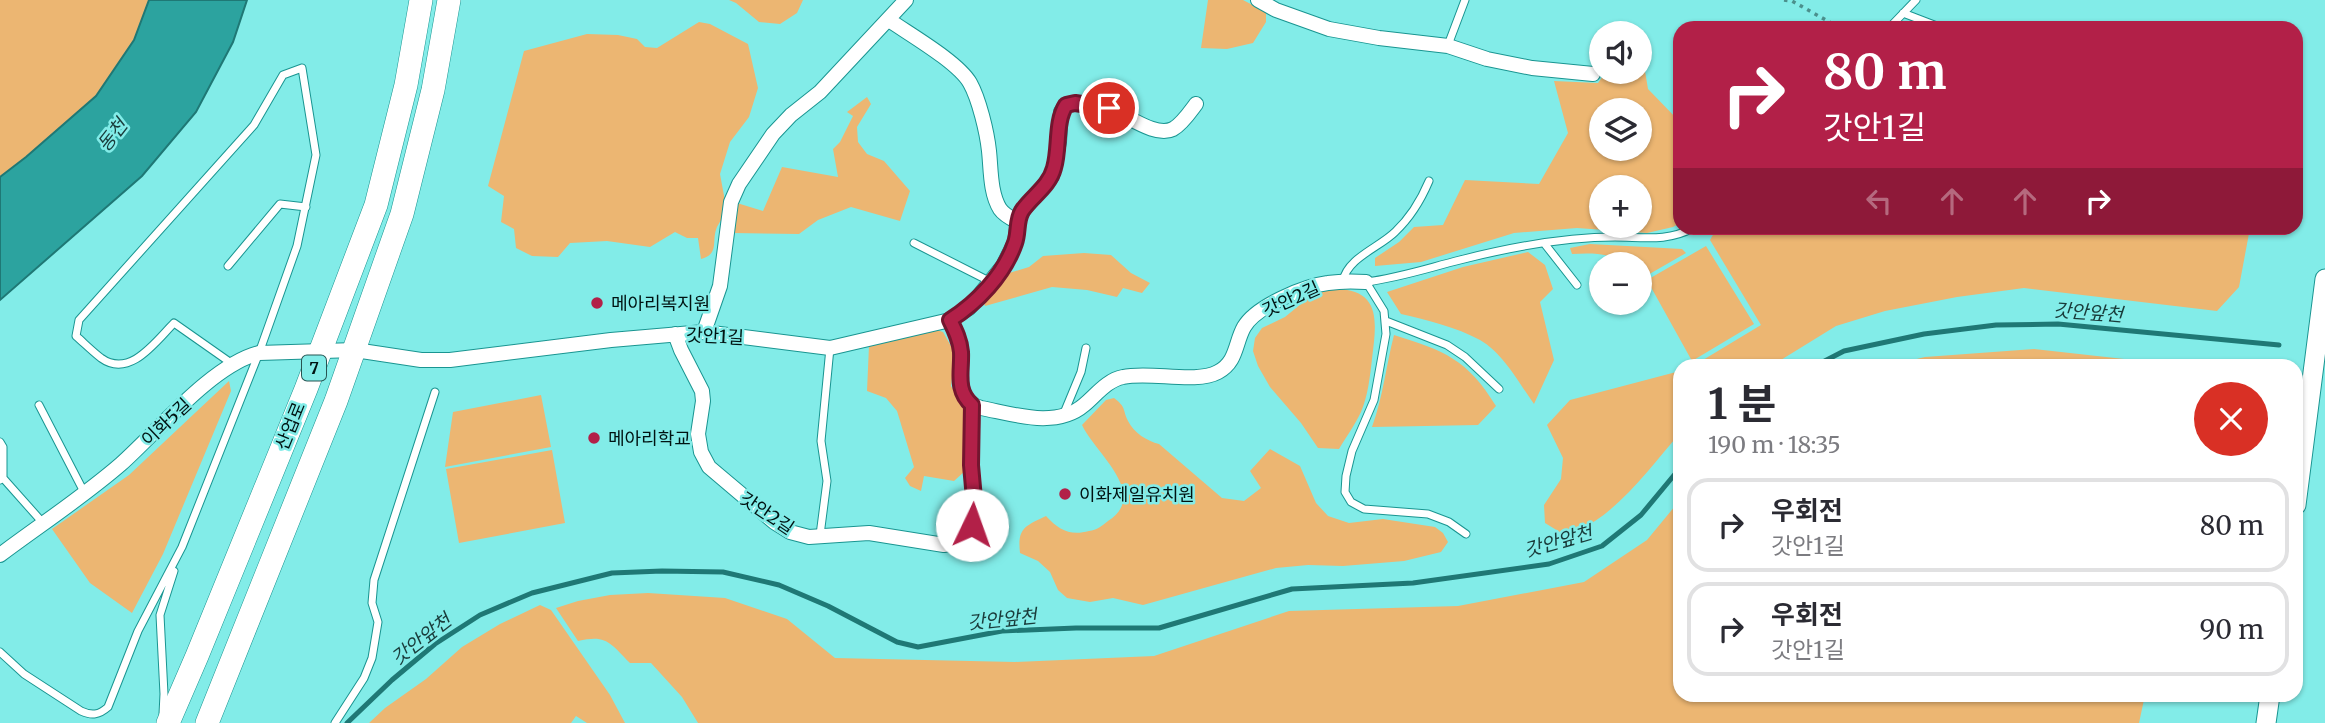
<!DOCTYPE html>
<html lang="ko">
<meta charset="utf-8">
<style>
:root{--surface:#fff;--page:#f7f7f7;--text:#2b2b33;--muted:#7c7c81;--line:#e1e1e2}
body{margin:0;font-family:Merriweather,"Noto Sans KR",serif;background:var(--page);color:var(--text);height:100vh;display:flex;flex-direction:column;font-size:26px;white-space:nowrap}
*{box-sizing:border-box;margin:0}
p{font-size:23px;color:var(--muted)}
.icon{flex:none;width:38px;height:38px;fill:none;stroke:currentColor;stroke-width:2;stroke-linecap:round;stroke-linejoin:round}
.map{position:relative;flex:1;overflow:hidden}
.sheet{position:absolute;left:1673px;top:359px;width:630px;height:343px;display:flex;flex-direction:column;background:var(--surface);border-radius:21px;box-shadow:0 2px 5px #0004}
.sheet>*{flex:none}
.banner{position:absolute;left:1673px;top:21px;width:630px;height:214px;border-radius:21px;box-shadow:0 2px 5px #0004;background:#b22048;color:#fff;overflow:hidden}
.tools{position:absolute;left:1589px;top:21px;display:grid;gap:14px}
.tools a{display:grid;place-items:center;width:63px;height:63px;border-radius:50%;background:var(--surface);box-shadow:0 2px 5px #0004;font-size:35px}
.pin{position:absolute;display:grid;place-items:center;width:60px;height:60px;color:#fff;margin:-30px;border:4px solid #fff;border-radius:50%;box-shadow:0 2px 7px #0007}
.me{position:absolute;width:77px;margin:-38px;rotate:3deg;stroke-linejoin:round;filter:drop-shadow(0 0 5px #0008)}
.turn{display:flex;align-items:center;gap:24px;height:147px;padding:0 35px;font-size:32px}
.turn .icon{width:91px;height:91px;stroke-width:2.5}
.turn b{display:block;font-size:49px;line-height:60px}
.lanes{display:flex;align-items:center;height:66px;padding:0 35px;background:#0003;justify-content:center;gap:35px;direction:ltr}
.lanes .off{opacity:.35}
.round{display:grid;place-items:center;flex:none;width:74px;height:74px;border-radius:37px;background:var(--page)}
.head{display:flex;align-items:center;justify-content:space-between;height:119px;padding:0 35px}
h1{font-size:42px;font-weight:700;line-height:52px}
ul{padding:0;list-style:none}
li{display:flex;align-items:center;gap:21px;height:94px;margin:0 14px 10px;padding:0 21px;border:4px solid var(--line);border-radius:21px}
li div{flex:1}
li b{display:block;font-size:26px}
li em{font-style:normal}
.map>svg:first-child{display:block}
.green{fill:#ecb672;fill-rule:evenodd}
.water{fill:#2ca39f;stroke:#1f7875;stroke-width:2}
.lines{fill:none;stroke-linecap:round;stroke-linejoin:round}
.stream{stroke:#1f7875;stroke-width:5}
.service-casing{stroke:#199591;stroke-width:9}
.minor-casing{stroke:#199591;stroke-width:16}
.tertiary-casing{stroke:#199591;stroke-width:21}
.primary-casing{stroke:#199591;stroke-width:24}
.path{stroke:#4b908d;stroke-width:3.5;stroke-dasharray:3.5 5;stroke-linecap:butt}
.service{stroke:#fff;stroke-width:7}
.minor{stroke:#fff;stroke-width:14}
.tertiary{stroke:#fff;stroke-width:19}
.primary{stroke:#fff;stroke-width:23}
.route-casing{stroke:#74152f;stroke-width:18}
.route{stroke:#b22048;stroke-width:12}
.poi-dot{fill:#b22048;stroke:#82ece8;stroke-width:2.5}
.labels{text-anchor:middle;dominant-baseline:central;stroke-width:5;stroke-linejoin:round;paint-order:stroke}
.shield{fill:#82ece8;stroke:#275452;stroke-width:2}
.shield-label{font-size:16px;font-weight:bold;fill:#001312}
.street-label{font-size:18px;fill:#001312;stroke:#82ece8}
.poi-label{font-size:18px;fill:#001312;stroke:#82ece8;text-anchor:start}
.water-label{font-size:19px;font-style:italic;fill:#193b3a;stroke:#82ece8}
</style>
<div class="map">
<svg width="2325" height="723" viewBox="0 0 2325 723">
<rect width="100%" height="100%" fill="#82ece8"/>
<path class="green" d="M0 0H149L134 40 96 96 26 157 0 177Z
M729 0H803L797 13 780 24 759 22 736 3Z
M1208 0H1243L1266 12V22L1253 43 1227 49 1201 48Z
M699 22 710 24 748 44 758 88 749 117 730 142 720 174 727 212C724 216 720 221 717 227 711 241 720 254 701 259L698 238H687L675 232 650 247 607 241 570 243 558 257 532 256 516 248 514 229 501 222 504 196 488 186 524 51 587 34 618 35 637 39 645 47 657 48Z
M1644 65 1648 89 1680 122V223L1673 227 1647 233 1577 228 1514 233 1421 262 1375 266V258L1399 242 1414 227 1443 225 1465 180 1539 184 1568 133 1554 81 1598 83 1606 72H1640V66ZM1601 110H1640V149H1601ZM1601 187H1640V226H1601Z
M867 97 871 104 857 127 858 142 867 154 884 161 910 191 900 221 851 207 818 220 799 234 733 233 737 203 763 211 782 167 838 177 833 149 840 142 853 116 847 112Z
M1717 228H2250L2239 287 2217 311 2024 288 1957 297 1885 311 1836 326 1771 366H1693L1761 325 1710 240Z
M1590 244 1682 249 1686 253 1646 276 1640 274V264H1622C1610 252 1589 253 1572 254L1570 248Z
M1706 246 1754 324 1692 361 1647 280Z
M1528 252 1545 265 1553 289 1540 302 1554 360 1534 404C1519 383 1503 353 1480 340 1456 327 1427 320 1401 314L1387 292 1463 267Z
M1084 253 1111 255 1131 273 1150 283 1142 293 1123 288 1117 297 1087 290 1052 287 985 306 984 303 1006 274 1029 267 1043 256Z
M1335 289C1383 289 1376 325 1372 359 1370 376 1368 396 1361 412 1355 425 1346 437 1339 449L1318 448 1301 423 1270 387 1258 366 1253 351 1255 338 1262 328 1285 317 1313 294Z
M934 329 943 332 952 348 954 362 951 386 962 404 966 419 965 471 954 481 924 476 921 491 910 486 905 478 914 467 897 411 886 398 867 391 869 346Z
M1394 335C1445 351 1467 359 1496 406L1478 425 1372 427C1383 397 1386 366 1394 335Z
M2034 349 2133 360 2153 366H1887L1925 357Z
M1680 371V433C1655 462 1626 501 1595 521 1586 527 1573 530 1563 534L1545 523 1544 505 1561 479 1563 458 1547 425 1570 400Z
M229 381 231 391 163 554 132 613 90 583 52 529 129 475Z
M541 395 551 447 445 467 453 412Z
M1114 398C1127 408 1122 409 1128 421 1134 433 1147 441 1159 444L1222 498 1244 501 1261 488 1250 471 1270 449 1300 466 1316 503 1328 516 1349 523 1383 519 1435 527 1443 533 1448 542 1441 552 1404 561 1343 566 1308 565 1276 568 1143 605 1113 598 1090 602 1067 598 1058 590 1050 572 1038 561 1020 553C1017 527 1026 526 1046 516 1059 530 1070 536 1089 531 1097 530 1102 526 1108 521 1150 494 1095 453 1082 425L1106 400Z
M552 450 565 523 459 543 446 469Z
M1680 500V695H2145L2139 723H698L682 697 651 663H630C610 643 607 634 578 641L556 608 578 601 610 595 648 593 725 598 787 619 835 658 1015 662 1154 656 1289 611 1458 606 1584 582 1647 540Z
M540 605 551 610 610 695 625 723H587L576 716 571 723H369L385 708 426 679 462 647 500 624Z"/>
<path class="water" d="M149 0H247L233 42 196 112 142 176 0 300V177L26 157 96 96 134 40Z"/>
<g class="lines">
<path class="stream" d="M1815 366 1844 351 1924 334 1996 325 2058 324 2279 345
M347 723 392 680 435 644 480 615 532 593 612 573 662 571 723 572 779 585 828 606 897 642 918 647 1002 631 1076 628H1159L1292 589 1413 583 1549 564 1602 546 1641 515 1680 468"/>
<g class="service-casing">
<path id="service" d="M1903 13 1942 28
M1889 28 1916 0
M1448 45 1465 0
M914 243 991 282
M1544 243 1577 285
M228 266 280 204 306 207
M1343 281C1347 258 1380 247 1395 232 1411 217 1421 200 1429 181
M1386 321 1447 345 1465 357 1499 389
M39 405 84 492
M1064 413 1081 372 1086 348
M0 442 3 447V478
M0 480 3 478 43 523
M1466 534 1449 522 1428 514 1364 509 1351 502 1345 492 1346 476 1352 451 1374 400 1386 334 1384 311 1366 282C1398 278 1428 268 1460 260 1511 247 1562 237 1615 237 1643 237 1667 242 1693 228
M820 535 827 481 821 441 830 348
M0 652 24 674 81 711C92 716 99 715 108 707L138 631 182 547 259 353 297 246 316 155 302 68 283 75 254 125 79 320 76 336C84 343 92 351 101 358 130 379 156 341 174 323L231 363
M163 714 164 694 160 615 174 571
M335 723 364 678 372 658 378 622 372 603 374 580 435 392"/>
</g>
<g class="minor-casing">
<path id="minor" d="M1258 0 1276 10 1329 29 1379 38 1448 46 1487 59 1532 68 1593 74
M889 20C909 34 958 62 970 83 979 99 987 132 989 151 991 169 990 193 1000 209 1004 215 1012 219 1018 222
M950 320C955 330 960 340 961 351 963 373 953 400 981 408 1013 414 1056 429 1084 405 1096 395 1107 380 1123 377 1150 371 1196 384 1218 372 1237 362 1235 343 1244 327 1256 306 1305 286 1328 283 1341 281 1353 281 1366 282
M704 332 720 286 731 202 739 184 773 134 791 115 820 92 906 0
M675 334 681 350 702 391 703 401 698 434 701 452 709 467 774 522 790 532 809 537 869 533 944 545C988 539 971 492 971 461 971 443 973 424 972 406
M0 555C40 525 83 497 121 464 158 431 212 365 259 353L355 350 421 360H450L611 340 704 332 830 348 950 320 969 308 1003 266 1015 242 1018 222 1023 210 1052 176 1059 142 1061 112 1066 105C1079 102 1097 105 1110 109 1126 114 1155 138 1173 129 1182 124 1190 112 1196 104"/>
</g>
<g class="tertiary-casing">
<path id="tertiary" d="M2296 505 2325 279
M2266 723 2270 695"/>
</g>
<g class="primary-casing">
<path id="primary" d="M168 723 197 656 306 389 376 205 406 85 421 0
M207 723 336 401 402 214 433 90 449 0"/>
</g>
<path class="path" d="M1784 0 1792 1 1840 28"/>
<use href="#service" class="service"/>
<use href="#minor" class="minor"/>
<use href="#tertiary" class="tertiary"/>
<use href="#primary" class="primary"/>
</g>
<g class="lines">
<g class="route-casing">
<path id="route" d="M972 525 975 510 971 465 972 405C955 390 962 372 961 352 960 340 955 330 950 320 977 303 1004 275 1015 243 1019 232 1016 221 1022 211 1032 196 1049 187 1054 168 1060 148 1055 122 1066 105L1075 103 1109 108"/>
</g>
<use href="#route" class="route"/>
</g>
<g class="poi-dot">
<circle cx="597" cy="303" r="7"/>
<circle cx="594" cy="438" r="7"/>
<circle cx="1065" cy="494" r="7"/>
</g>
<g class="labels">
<rect class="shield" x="302" y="355.5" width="24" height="25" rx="5"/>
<g class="shield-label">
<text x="314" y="368">7</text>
</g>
<g class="street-label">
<text transform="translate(1291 299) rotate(-24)">갓안2길</text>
<text transform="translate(715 336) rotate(3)">갓안1길</text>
<text transform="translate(166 422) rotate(-43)">이화5길</text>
<text transform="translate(290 426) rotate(-68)">산업로</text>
<text transform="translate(767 513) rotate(34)">갓안2길</text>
</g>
<g class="poi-label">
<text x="611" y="303">메아리복지원</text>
<text x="608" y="438">메아리학교</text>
<text x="1079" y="494">이화제일유치원</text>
</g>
<g class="water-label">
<text transform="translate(112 135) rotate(-52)">동천</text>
<text transform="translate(2088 312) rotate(4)">갓안앞천</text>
<text transform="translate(1558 541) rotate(-16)">갓안앞천</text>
<text transform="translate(1002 619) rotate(-6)">갓안앞천</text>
<text transform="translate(421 639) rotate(-38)">갓안앞천</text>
</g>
</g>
</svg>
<div class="tools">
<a><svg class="icon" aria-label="sound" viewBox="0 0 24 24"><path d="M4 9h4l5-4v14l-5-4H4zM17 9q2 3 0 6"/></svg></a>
<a><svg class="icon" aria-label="layers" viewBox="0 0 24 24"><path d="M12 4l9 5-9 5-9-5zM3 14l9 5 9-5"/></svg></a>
<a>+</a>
<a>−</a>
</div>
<div class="pin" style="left:1109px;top:108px;background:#d93025"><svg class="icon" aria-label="arrive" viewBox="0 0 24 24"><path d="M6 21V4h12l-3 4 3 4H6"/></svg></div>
<svg class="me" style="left:972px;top:525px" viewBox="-20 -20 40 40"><circle r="19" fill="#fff"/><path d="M0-13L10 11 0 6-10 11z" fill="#b22048"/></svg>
<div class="banner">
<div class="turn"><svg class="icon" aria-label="right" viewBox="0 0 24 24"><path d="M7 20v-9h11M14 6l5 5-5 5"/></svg><div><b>80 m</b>갓안1길</div></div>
<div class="lanes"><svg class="icon off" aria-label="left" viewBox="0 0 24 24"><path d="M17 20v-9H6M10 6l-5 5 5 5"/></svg><svg class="icon off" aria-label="ahead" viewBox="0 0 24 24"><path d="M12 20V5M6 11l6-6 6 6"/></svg><svg class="icon off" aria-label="ahead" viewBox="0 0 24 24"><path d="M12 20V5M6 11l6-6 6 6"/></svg><svg class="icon" aria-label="right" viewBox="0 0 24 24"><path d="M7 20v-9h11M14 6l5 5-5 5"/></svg></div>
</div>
<section class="sheet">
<div class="head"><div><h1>1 분</h1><p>190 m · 18:35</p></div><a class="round" style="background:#d93025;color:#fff"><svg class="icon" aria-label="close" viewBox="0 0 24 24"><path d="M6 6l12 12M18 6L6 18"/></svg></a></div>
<ul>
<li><svg class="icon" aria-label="right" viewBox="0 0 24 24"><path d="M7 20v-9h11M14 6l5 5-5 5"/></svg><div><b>우회전</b><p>갓안1길</p></div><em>80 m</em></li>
<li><svg class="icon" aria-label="right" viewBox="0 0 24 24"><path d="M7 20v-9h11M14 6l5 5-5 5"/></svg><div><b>우회전</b><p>갓안1길</p></div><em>90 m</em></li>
</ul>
</section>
</div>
